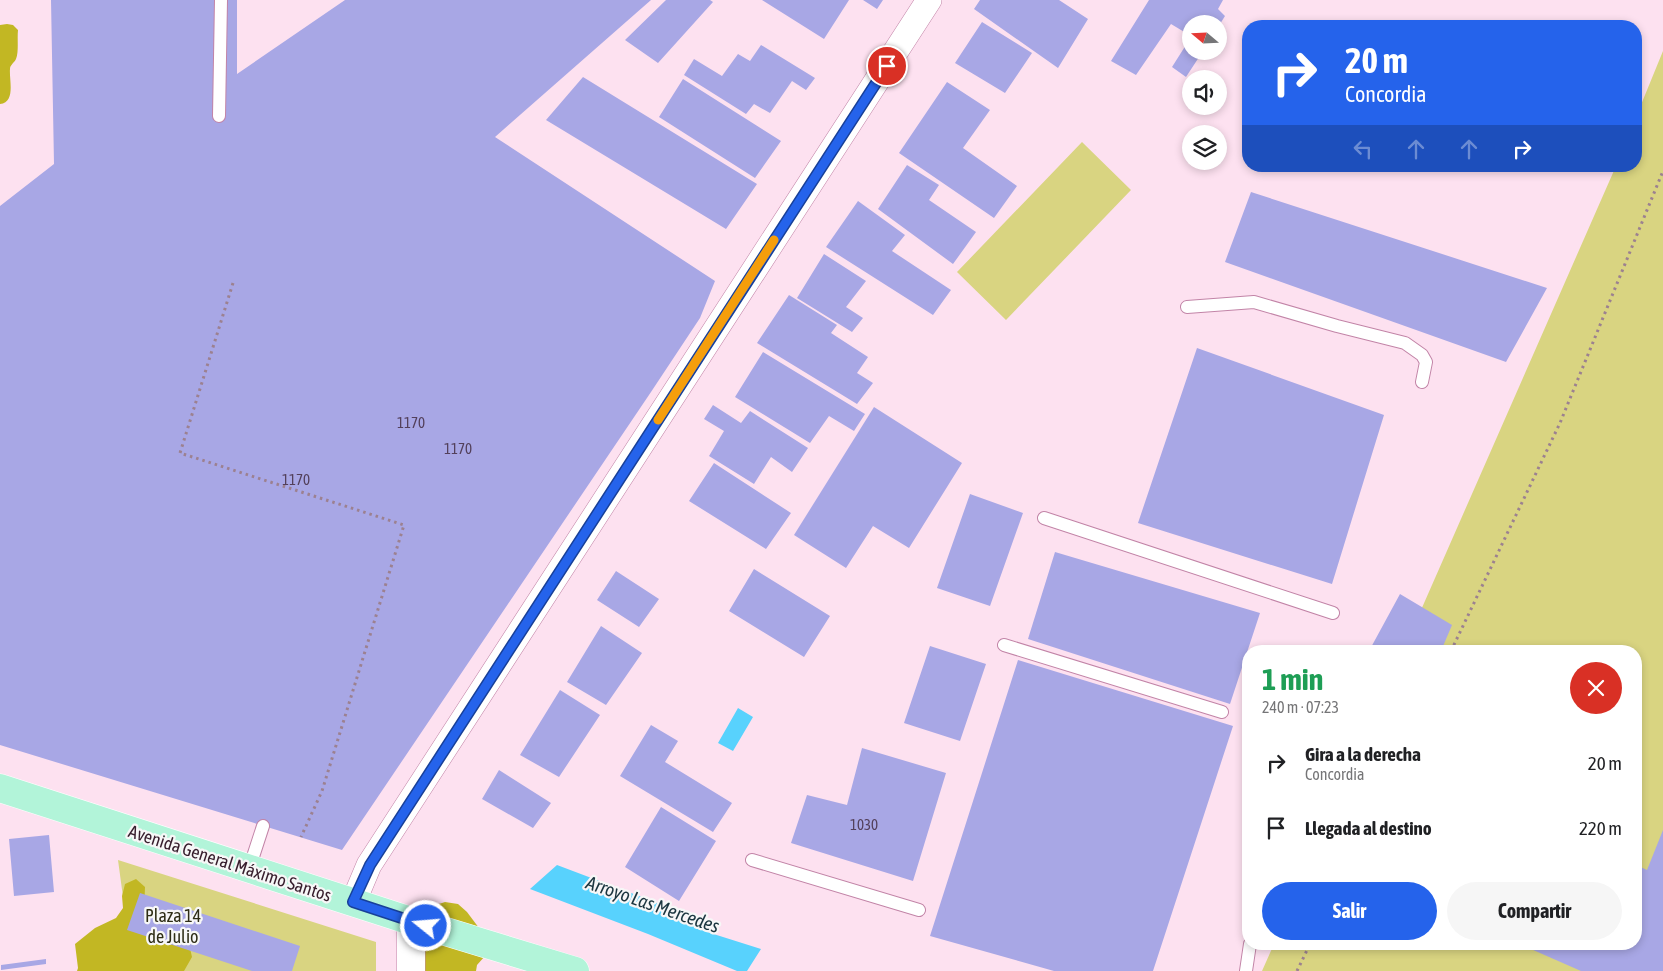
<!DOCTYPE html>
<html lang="es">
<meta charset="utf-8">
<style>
:root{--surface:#fff;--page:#f6f6f6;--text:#202124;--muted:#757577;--accent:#2563eb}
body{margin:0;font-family:"Asap Condensed",sans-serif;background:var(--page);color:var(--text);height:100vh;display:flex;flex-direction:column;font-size:19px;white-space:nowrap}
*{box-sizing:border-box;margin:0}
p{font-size:16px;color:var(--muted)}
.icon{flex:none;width:28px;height:28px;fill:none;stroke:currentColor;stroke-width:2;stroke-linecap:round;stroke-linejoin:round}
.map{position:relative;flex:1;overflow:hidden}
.side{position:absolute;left:1242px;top:645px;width:400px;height:305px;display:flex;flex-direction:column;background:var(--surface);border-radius:20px;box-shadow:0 2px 8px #0003}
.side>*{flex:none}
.guide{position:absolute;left:1242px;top:20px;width:400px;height:152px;border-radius:20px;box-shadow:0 2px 8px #0003;background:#2563eb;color:#fff;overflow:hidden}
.needle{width:32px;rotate:289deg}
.buttons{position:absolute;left:1182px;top:15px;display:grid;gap:10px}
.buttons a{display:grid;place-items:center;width:45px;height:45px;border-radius:50%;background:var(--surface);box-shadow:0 2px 8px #0003;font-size:25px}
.pin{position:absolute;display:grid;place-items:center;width:42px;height:42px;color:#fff;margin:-21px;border:2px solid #fff;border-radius:50%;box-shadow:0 1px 5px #0007}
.me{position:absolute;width:55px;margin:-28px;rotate:287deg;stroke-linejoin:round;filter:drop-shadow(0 0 4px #0008)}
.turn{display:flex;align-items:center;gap:18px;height:105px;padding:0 20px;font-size:22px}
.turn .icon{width:65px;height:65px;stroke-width:2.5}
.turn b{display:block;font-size:35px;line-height:42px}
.lanes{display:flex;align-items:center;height:48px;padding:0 20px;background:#0003;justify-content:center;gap:25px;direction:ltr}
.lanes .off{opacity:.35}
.round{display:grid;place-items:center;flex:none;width:52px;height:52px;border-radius:26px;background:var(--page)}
.summary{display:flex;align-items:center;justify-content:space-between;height:85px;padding:0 20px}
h1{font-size:30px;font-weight:700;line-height:38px;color:#1e9e55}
.button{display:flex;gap:10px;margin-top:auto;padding:10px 20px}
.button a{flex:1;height:58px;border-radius:30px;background:var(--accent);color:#fff;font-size:20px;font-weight:700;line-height:58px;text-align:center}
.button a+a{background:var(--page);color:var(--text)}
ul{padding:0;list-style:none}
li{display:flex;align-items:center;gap:15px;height:65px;padding:0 20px}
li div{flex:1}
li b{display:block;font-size:19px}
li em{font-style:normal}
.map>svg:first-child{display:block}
.green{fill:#d9d481}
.forest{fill:#c2b723}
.water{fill:#58d2fd}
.building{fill:#a8a7e5}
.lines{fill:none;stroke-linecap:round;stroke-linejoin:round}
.lane-casing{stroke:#c284a7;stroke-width:14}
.street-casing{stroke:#c284a7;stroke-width:26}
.secondary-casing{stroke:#c284a7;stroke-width:29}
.primary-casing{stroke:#fff;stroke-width:29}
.path{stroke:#9c8190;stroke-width:3;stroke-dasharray:2.5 4;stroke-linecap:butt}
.lane{stroke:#fff;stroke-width:12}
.street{stroke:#fff;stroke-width:25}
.secondary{stroke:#fff;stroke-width:28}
.primary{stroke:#b2f4d9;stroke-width:28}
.route-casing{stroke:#184099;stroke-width:12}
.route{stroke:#2563eb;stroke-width:9}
.slow{stroke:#f59e0b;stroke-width:9}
.labels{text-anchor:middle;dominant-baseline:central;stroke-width:4.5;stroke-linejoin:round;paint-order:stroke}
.number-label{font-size:15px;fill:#53405b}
.street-label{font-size:18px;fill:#371e2d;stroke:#f7f7f7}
.park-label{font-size:18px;fill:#2e2d16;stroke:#f7f7f7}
.water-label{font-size:19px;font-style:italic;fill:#1b353f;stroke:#f7f7f7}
</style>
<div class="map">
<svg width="1663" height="971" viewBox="0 0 1663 971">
<rect width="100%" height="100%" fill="#fde1f0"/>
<path class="green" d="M1663 51V971H1262L1274 944H1636V651H1403L1616 166H1636V117Z
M1082 142 1131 190 1006 320 957 272Z
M118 860 376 942V971H133Z"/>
<path class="forest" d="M7 24 13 25 18 30C17 39 19 51 16 59 14 63 10 65 10 69 9 80 16 102 0 104V25Z
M136 879 145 887 144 912 189 944 192 957 184 971H77L78 968 75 944 95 928 116 918 123 908 122 896 125 884Z
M445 902 458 904 467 912 482 932 485 956 477 965 476 971H420L424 961 426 919 433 906Z"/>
<path class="water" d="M738 708 753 717 733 751 718 743Z
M557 865 655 902 704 931 761 949 747 971H737L648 934 530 889Z"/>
<path class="building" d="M51 0H237V74L345 0H651L495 137 715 281 700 318 651 392 342 850 0 745V206L54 164Z
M666 0H710L713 2 658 63 625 40Z
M762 0H849L824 39Z
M863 0H883L877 9Z
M980 0H1059L1088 19 1058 68 974 9Z
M1149 0H1223L1218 9 1225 16 1220 24H1191V36L1171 24 1136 75 1111 61Z
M982 22 1032 53 1005 93 955 63Z
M1191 37V51H1203L1186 77 1172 67Z
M761 45 815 78 806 90 792 81 770 113 754 104 746 114 684 75 694 59 722 76 738 54 750 61Z
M583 77 757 184 726 229 546 120Z
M683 79 781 141 755 178 659 117Z
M947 82 990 110 963 148 1017 186 994 218 899 153Z
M907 165 939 185 929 200 976 232 953 264 878 209Z
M1251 192 1547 288 1506 362 1225 262Z
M858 201 905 235 892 251 951 290 933 315 826 247Z
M824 254 866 281 846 307 863 318 852 332 797 298Z
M789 295 837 325 831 333 868 357 857 373 873 383 857 404 757 343Z
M1197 348 1384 415 1332 584 1138 523Z
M763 352 865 414 854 431 829 416 810 443 735 397Z
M713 405 741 423 750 411 808 448 792 472 771 457 754 484 709 456 724 431 704 419Z
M874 407 962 463 909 548 873 526 846 568 794 535Z
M714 463 791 513 766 549 689 501Z
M970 494 1023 513 990 606 937 588Z
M1055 552 1260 613 1230 704 1028 639Z
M754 569 830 616 804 657 729 611Z
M616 571 659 599 639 627 597 600Z
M1400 594 1452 625 1441 651H1369Z
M601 626 642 653 606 705 567 682Z
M930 646 986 664 960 741 904 723Z
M1018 660 1233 726 1153 971H1054L930 936Z
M560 690 600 715 559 777 520 755Z
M651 725 678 741 665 762 732 803 713 832 620 776Z
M862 748 946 773 913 881 791 843 807 795 847 805Z
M499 770 551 803 533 828 482 799Z
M661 807 716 841 679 901 625 867Z
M1663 830V971H1581L1524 946 1525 944H1636V865L1647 870Z
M49 835 54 892 14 896 9 839Z
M140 893 300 946 292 971H252L127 930Z
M46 959V964L1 970V965Z"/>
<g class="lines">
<g class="lane-casing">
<path id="lane" d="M219 116 221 0
M1187 307 1254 302 1337 326 1405 343 1422 355 1426 362 1422 382
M1044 518 1333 613
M1004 645 1222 712
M752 860 919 910
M249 869 263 826
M1246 971 1250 944"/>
</g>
<g class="street-casing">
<path id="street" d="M353 903 369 865 929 0"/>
</g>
<g class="secondary-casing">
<path id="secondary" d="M411 971V921"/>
</g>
<g class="primary-casing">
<path id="primary" d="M0 788 411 921 575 971"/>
</g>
<path class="path" d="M233 283 180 453 404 525 322 791 301 837
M1451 651 1560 423 1663 171
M1297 971 1310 944"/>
<use href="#lane" class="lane"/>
<use href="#street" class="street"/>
<use href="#secondary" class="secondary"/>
<use href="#primary" class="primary"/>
</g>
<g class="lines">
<g class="route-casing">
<path id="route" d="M426 926 353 902 370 865 887 66"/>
</g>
<use href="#route" class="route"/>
<path class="slow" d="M658 420 774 240"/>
</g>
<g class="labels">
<g class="number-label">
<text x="411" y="422">1170</text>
<text x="458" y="448">1170</text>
<text x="296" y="479">1170</text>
<text x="864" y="824">1030</text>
</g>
<g class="street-label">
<text transform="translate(230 863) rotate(18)">Avenida General Máximo Santos</text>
</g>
<g class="park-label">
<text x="173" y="915">Plaza 14<tspan x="173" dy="21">de Julio</tspan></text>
</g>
<g class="water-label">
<text transform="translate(653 904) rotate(19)">Arroyo Las Mercedes</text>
</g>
</g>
</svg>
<div class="buttons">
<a><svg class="needle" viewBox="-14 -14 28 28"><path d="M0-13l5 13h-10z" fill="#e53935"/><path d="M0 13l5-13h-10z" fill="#757577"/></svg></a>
<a><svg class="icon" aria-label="sound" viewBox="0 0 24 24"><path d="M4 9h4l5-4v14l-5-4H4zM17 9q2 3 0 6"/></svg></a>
<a><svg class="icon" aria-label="layers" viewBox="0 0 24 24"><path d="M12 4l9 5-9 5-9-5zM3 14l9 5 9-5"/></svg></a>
</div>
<div class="pin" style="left:887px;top:66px;background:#d93025"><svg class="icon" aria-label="arrive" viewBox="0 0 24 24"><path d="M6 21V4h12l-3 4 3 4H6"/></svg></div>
<svg class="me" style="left:426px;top:926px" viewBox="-20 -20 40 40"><circle r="17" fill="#2563eb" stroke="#fff" stroke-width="3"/><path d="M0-11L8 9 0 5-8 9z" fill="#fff"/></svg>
<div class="guide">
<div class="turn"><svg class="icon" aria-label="right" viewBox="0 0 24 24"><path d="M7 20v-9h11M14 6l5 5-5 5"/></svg><div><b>20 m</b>Concordia</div></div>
<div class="lanes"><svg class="icon off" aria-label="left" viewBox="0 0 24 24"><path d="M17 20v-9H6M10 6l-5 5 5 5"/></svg><svg class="icon off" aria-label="ahead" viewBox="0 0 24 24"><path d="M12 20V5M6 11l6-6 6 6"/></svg><svg class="icon off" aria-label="ahead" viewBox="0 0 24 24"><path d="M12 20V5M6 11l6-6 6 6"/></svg><svg class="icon" aria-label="right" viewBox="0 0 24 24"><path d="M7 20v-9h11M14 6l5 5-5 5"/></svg></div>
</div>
<section class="side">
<div class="summary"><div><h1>1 min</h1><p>240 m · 07:23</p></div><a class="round" style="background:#d93025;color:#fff"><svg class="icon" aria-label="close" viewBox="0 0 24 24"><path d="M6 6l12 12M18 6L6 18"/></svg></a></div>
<ul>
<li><svg class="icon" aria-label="right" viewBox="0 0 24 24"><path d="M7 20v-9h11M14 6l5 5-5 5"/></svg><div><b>Gira a la derecha</b><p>Concordia</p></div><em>20 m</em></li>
<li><svg class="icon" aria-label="arrive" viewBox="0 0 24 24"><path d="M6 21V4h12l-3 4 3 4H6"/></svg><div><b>Llegada al destino</b></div><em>220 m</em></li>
</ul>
<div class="button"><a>Salir</a><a>Compartir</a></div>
</section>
</div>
